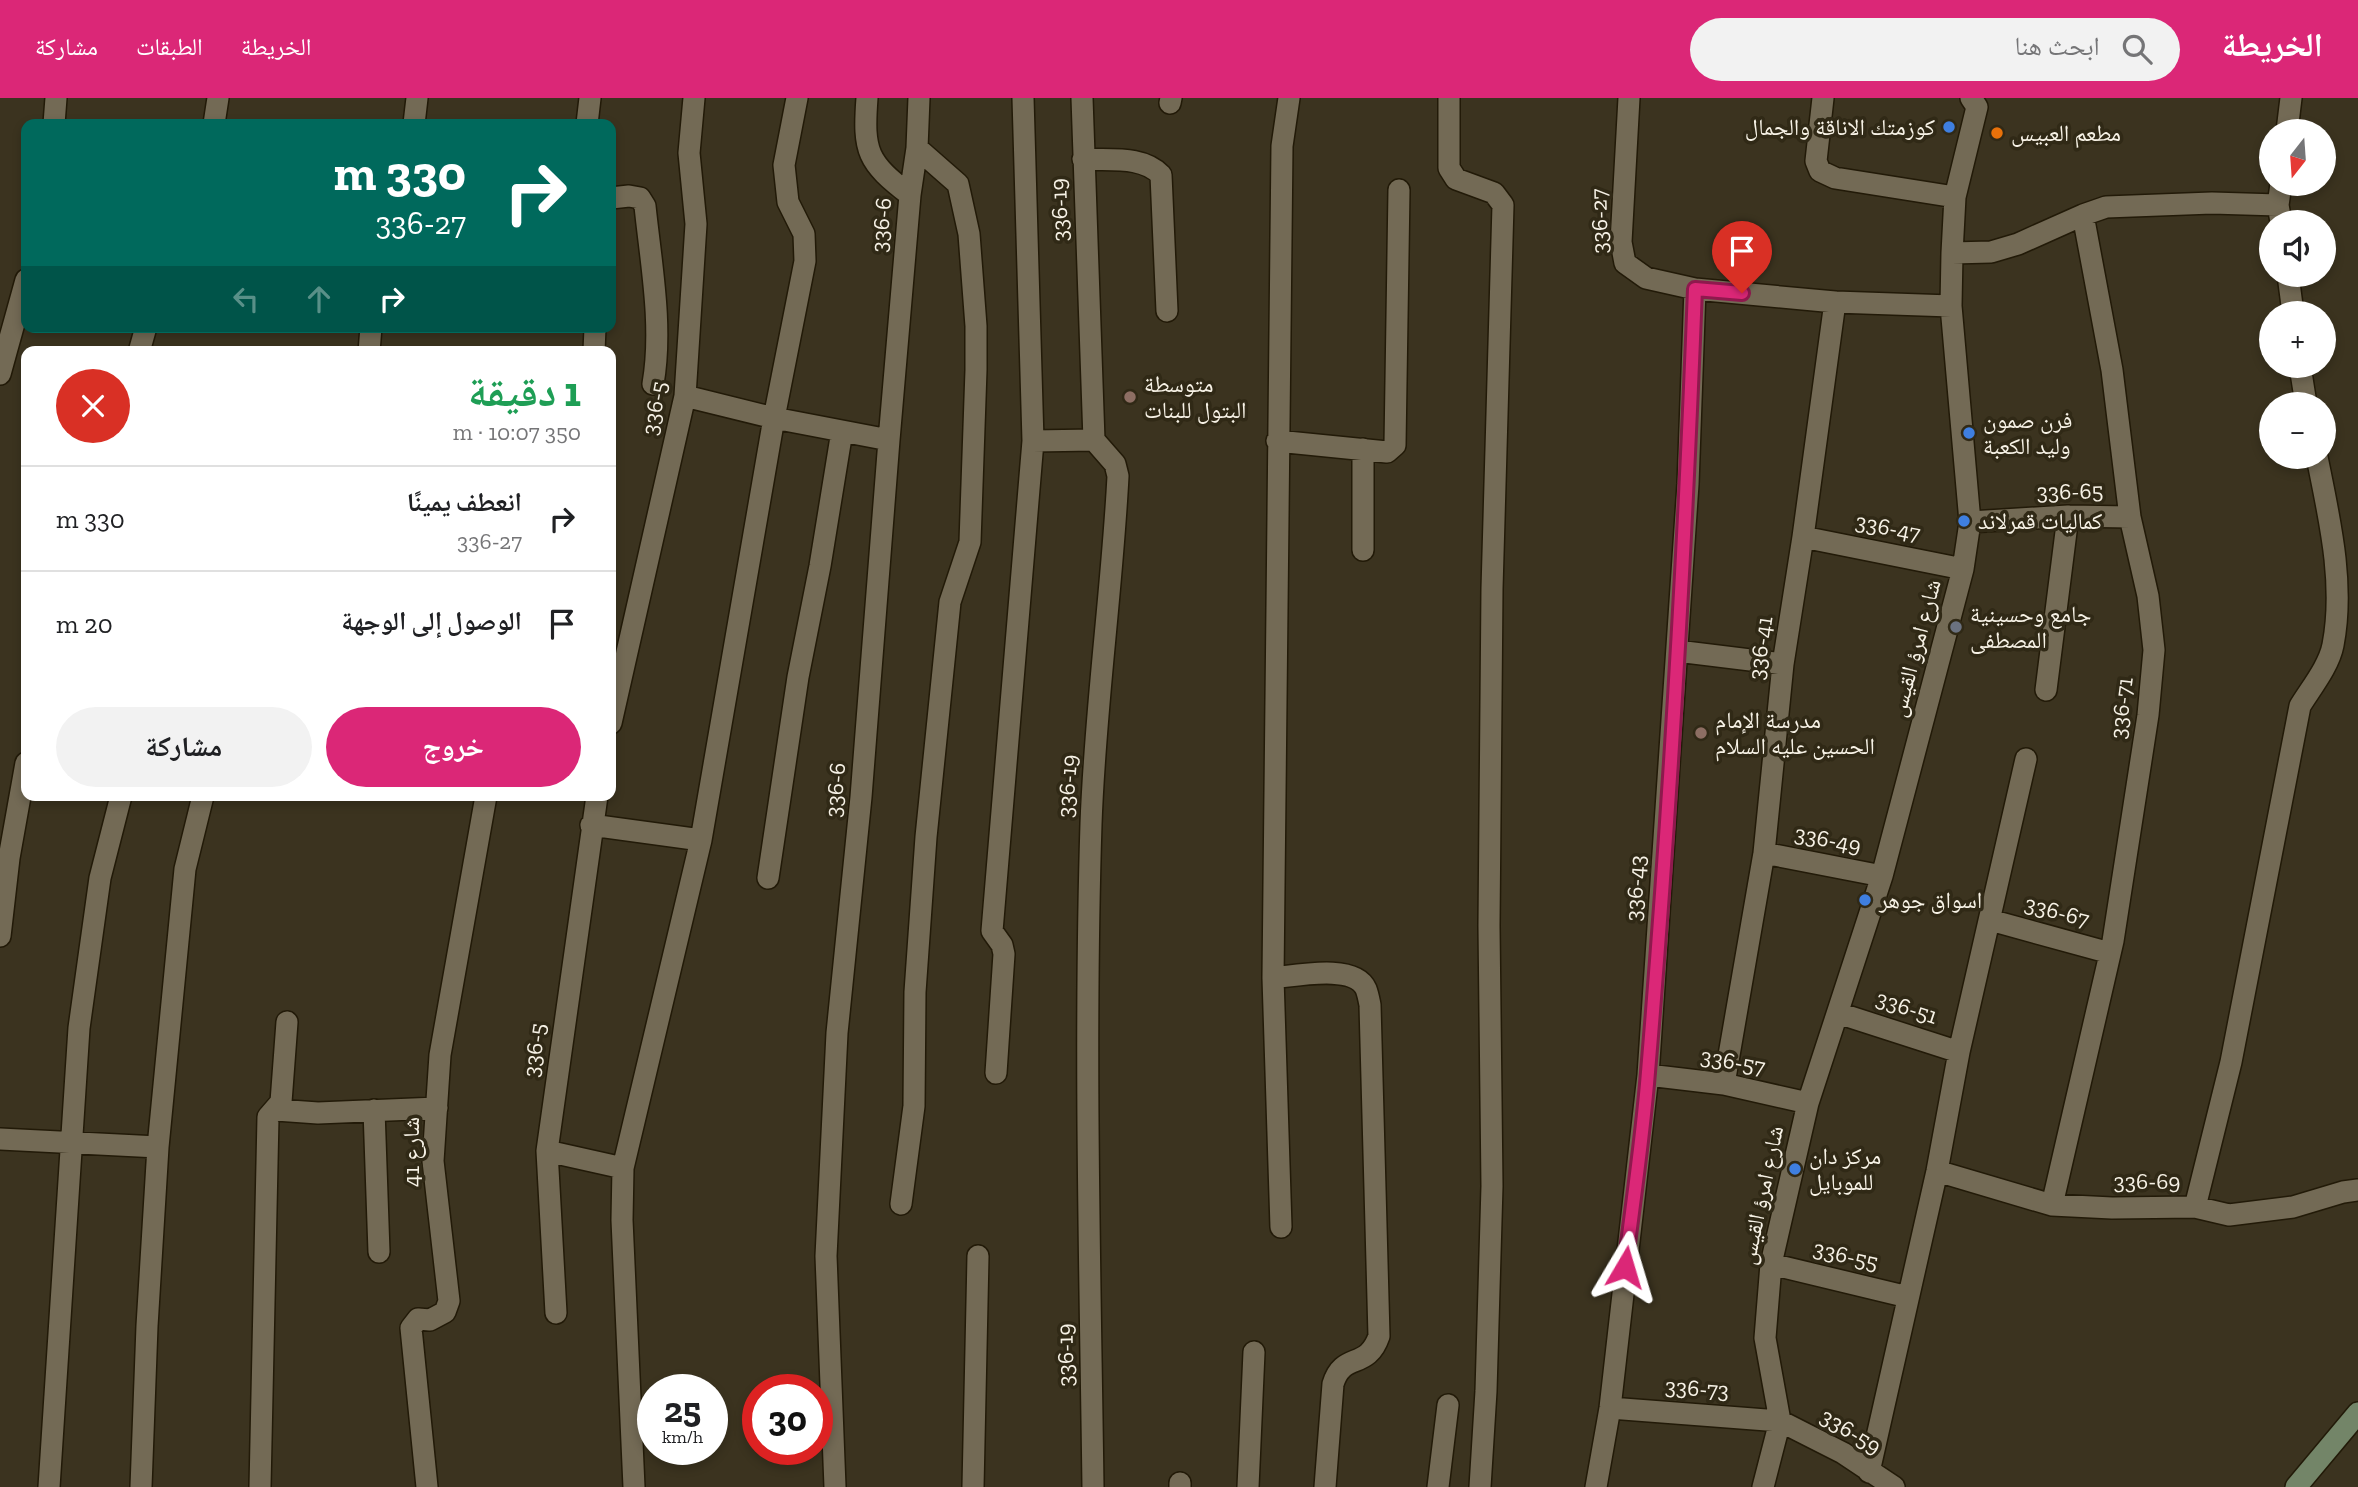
<!DOCTYPE html>
<html lang="ar">
<meta charset="utf-8">
<style>
:root{--surface:#fff;--page:#f2f2f2;--text:#202124;--muted:#757577;--line:#e0e0e0;--accent:#db2777}
body{margin:0;font-family:"Zilla Slab","Noto Naskh Arabic",serif;background:var(--page);color:var(--text);direction:rtl;height:100vh;display:flex;flex-direction:column;font-size:26px;white-space:nowrap}
*{box-sizing:border-box;margin:0}
p{font-size:23px;color:var(--muted)}
.icon{flex:none;width:38px;height:38px;fill:none;stroke:currentColor;stroke-width:2;stroke-linecap:round;stroke-linejoin:round}
.map{position:relative;flex:1;overflow:hidden;direction:ltr}
.panel{position:absolute;left:21px;top:248px;width:595px;height:455px;display:flex;flex-direction:column;background:var(--surface);border-radius:14px;box-shadow:0 4px 10px #0003;direction:rtl}
.panel>*{flex:none}
.hud{position:absolute;left:21px;top:21px;width:595px;height:214px;border-radius:14px;box-shadow:0 4px 10px #0003;direction:rtl;background:#00695c;color:#fff;overflow:hidden}
.needle{width:46px;rotate:197deg}
.buttons{position:absolute;left:2259px;top:21px;display:grid;gap:14px}
.buttons a{display:grid;place-items:center;width:77px;height:77px;border-radius:50%;background:var(--surface);box-shadow:0 4px 10px #0003;font-size:35px}
.speed{position:absolute;left:637px;top:1276px;display:flex;gap:14px;font-size:35px;font-weight:700;text-align:center}
.speed>*{display:grid;place-content:center;width:91px;height:91px;border-radius:50%;background:var(--surface);box-shadow:0 4px 10px #0003;line-height:1}
.speed small{font-size:18px;font-weight:400}
.speed .limit{border:10px solid #d22;background:#fff;color:#111}
.pin{position:absolute;display:grid;place-items:center;width:60px;height:60px;color:#fff;margin:-72px -30px;border-radius:50% 50% 50% 0;rotate:-45deg;box-shadow:0 0 7px #0007}
.pin .icon{rotate:45deg}
.me{position:absolute;width:77px;margin:-38px;rotate:7deg;stroke-linejoin:round;filter:drop-shadow(0 0 5px #0008)}
.turn{display:flex;align-items:center;gap:24px;height:147px;padding:0 35px;font-size:32px}
.turn .icon{width:91px;height:91px;stroke-width:2.5}
.turn b{display:block;font-size:49px;line-height:60px}
.lanes{display:flex;align-items:center;height:66px;padding:0 35px;background:#0003;justify-content:center;gap:35px;direction:ltr}
.lanes .off{opacity:.35}
.round{display:grid;place-items:center;flex:none;width:74px;height:74px;border-radius:37px;background:var(--page)}
.summary{display:flex;align-items:center;justify-content:space-between;height:119px;padding:0 35px}
h1{font-size:42px;font-weight:700;line-height:52px;color:#1e9e55}
.action{display:flex;gap:14px;margin-top:auto;padding:14px 35px}
.action a{flex:1;height:80px;border-radius:42px;background:var(--accent);color:#fff;font-size:28px;font-weight:700;line-height:80px;text-align:center}
.action a+a{background:var(--page);color:var(--text)}
ul{padding:0;list-style:none}
li{display:flex;align-items:center;gap:21px;height:105px;padding:0 35px;border-top:2px solid var(--line)}
li div{flex:1}
li b{display:block;font-size:26px}
li em{font-style:normal}
header{display:flex;align-items:center;gap:42px;box-sizing:border-box;height:98px;padding:0 35px;background:var(--accent);color:#fff}
header strong{font-size:33px}
nav{display:flex;gap:38px;margin-inline-start:auto;font-size:24px}
.search{width:490px;height:63px;background:var(--page);display:flex;align-items:center;gap:18px;box-sizing:border-box;padding:0 24px;border-radius:38px;color:var(--muted);font-size:26px}
.map>svg:first-child{display:block}
.lines{fill:none;stroke-linecap:round;stroke-linejoin:round}
.street-casing{stroke:#221a08;stroke-width:24}
.secondary-casing{stroke:#221a08;stroke-width:24}
.street{stroke:#736a55;stroke-width:21}
.secondary{stroke:#738568;stroke-width:21}
.route-casing{stroke:#8e194d;stroke-width:18}
.route{stroke:#db2777;stroke-width:12}
.shop-dot{fill:#3f7fe0;stroke:#302916;stroke-width:2.5}
.food-dot{fill:#e8710a;stroke:#302916;stroke-width:2.5}
.education-dot{fill:#8d6e63;stroke:#302916;stroke-width:2.5}
.worship-dot{fill:#6b7280;stroke:#302916;stroke-width:2.5}
.labels{text-anchor:middle;dominant-baseline:central;stroke-width:7;stroke-linejoin:round;paint-order:stroke}
.poi-label{font-size:23px;fill:#f7f2e6;stroke:#302916;text-anchor:start}
.street-label{font-size:23px;fill:#f7f2e6;stroke:#302916}
</style>
<header>
<strong>الخريطة</strong>
<div class="search"><svg class="icon" aria-label="search" viewBox="0 0 24 24"><circle cx="10" cy="10" r="6"/><path d="M15 15l6 6"/></svg>ابحث هنا</div>
<nav><a>الخريطة</a><a>الطبقات</a><a>مشاركة</a></nav>
</header>
<div class="map">
<svg width="2358" height="1389" viewBox="0 0 2358 1389">
<rect width="100%" height="100%" fill="#3b331f"/>
<g class="lines">
<g class="street-casing">
<path id="street" d="M867 0C863 54 867 64 910 97
M1082 0 1094 342 1115 366 1118 378C1112 494 1095 610 1091 726 1084 947 1090 1168 1093 1389
M1449 0V70L1456 81 1494 95 1503 107 1492 491 1489 828 1492 1088 1486 1293 1480 1389
M1629 0 1621 144 1625 165 1646 180 1695 191 1835 204 1951 208
M1823 0 1816 63 1820 73 1835 80 1955 99
M1170 5 1171 0
M54 26 56 0
M214 26 218 0
M414 26 417 0
M587 26 590 0
M2287 33 2291 0
M1083 61C1109 63 1142 57 1161 77L1167 213
M611 100 629 98 640 100 645 108C651 166 663 228 653 286
M2281 124 2278 107 2281 86
M1952 155 1991 154 2018 146 2083 117 2106 109 2212 105 2278 107
M2288 177 2293 215
M139 254 146 229
M369 254 371 229
M594 254 595 229
M2300 268 2306 306
M0 276 26 182
M685 298 774 320 889 342
M1033 343 1094 342
M1277 343 1387 354 1395 347 1399 92
M1363 351V452
M1970 424 2068 418 2130 419
M1803 439 1963 471
M1677 553 1783 566
M2046 592 2068 418
M611 625 685 298 696 126 689 55 694 0
M591 727 701 742
M1764 755 1882 778
M768 780 798 579 820 468 842 333
M1990 822 2110 855
M0 838 9 760 26 665
M1273 880C1295 878 1355 865 1366 891 1368 896 1369 902 1370 907L1379 1238C1367 1273 1343 1253 1333 1286L1325 1389
M1838 915 1959 954
M996 975 1004 856 1002 847 992 833 1033 343 1023 0
M1648 977 1724 986 1808 1005
M1724 986 1764 755 1783 566 1803 439 1835 204
M276 1012 318 1015 437 1010
M374 1012 379 1154
M0 1041 158 1049
M547 1053 623 1070
M1937 1073 2052 1107 2112 1110 2195 1109 2229 1117 2293 1109 2343 1094 2358 1092
M901 1106 914 1008 915 894 926 739 950 504 970 444 976 272V228L969 136 958 86 917 50
M2052 1107 2113 843 2148 617 2154 552 2148 498 2130 419 2112 272 2083 117
M2195 1109 2231 964 2300 608C2311 590 2329 568 2333 547 2345 485 2329 419 2317 359
M1281 1129 1273 880 1282 48 1289 0
M1771 1166 1908 1199
M556 1215 547 1053 597 698
M1610 1310 1780 1323 1843 1355 1894 1389
M1869 1374 1937 1073 1959 954 2026 661
M49 1389 79 930 100 780 121 698
M141 1389 147 1228 158 1049 185 771 203 698
M260 1389 268 1019 281 1004 287 924
M427 1389 411 1230 418 1221 430 1222 445 1214 449 1203 433 1063 440 957 486 698
M634 1389 622 1122 623 1070 701 742 774 320 805 163 804 136 788 104 784 67 797 0
M835 1389 826 1158 837 935 861 699 889 342 910 97 917 50 919 0
M973 1389 978 1158
M1180 1389V1385
M1248 1389 1254 1254
M1438 1389 1448 1307
M1596 1389 1610 1310 1648 977 1688 386 1695 191
M1763 1389 1780 1323 1765 1240 1771 1166 1808 1005 1882 778 1963 471 1970 424 1951 208 1952 155 1955 99 1977 9 1971 0"/>
</g>
<g class="secondary-casing">
<path id="secondary" d="M2296 1389 2358 1315"/>
</g>
<use href="#street" class="street"/>
<use href="#secondary" class="secondary"/>
</g>
<g class="lines">
<g class="route-casing">
<path id="route" d="M1625 1169C1633 1104 1643 1039 1648 974 1670 714 1685 452 1695 191L1742 195"/>
</g>
<use href="#route" class="route"/>
</g>
<g class="shop-dot">
<circle cx="1949" cy="29" r="7"/>
<circle cx="1969" cy="335" r="7"/>
<circle cx="1964" cy="423" r="7"/>
<circle cx="1865" cy="802" r="7"/>
<circle cx="1795" cy="1071" r="7"/>
</g>
<circle class="food-dot" cx="1997" cy="35" r="7"/>
<g class="education-dot">
<circle cx="1130" cy="299" r="7"/>
<circle cx="1701" cy="635" r="7"/>
</g>
<circle class="worship-dot" cx="1956" cy="529" r="7"/>
<g class="labels">
<g class="poi-label">
<text x="1935" y="29" text-anchor="end">كوزمتك الاناقة والجمال</text>
<text x="2011" y="35">مطعم العبيس</text>
<text x="1144" y="286">متوسطة<tspan x="1144" dy="26">البتول للبنات</tspan></text>
<text x="1983" y="322">فرن صمون<tspan x="1983" dy="26">وليد الكعبة</tspan></text>
<text x="1978" y="423">كماليات قمرلاند</text>
<text x="1970" y="516">جامع وحسينية<tspan x="1970" dy="26">المصطفى</tspan></text>
<text x="1715" y="622">مدرسة الإمام<tspan x="1715" dy="26">الحسين عليه السلام</tspan></text>
<text x="1879" y="802">اسواق جوهر</text>
<text x="1809" y="1058">مركز دان<tspan x="1809" dy="26">للموبايل</tspan></text>
</g>
<g class="street-label">
<text transform="translate(1059 112) rotate(-92)">336-19</text>
<text transform="translate(1599 123) rotate(-91)">336-27</text>
<text transform="translate(881 127) rotate(-85)">336-6</text>
<text transform="translate(654 310) rotate(-79)">336-5</text>
<text transform="translate(2070 393) rotate(-1)">336-65</text>
<text transform="translate(1888 429) rotate(11)">336-47</text>
<text transform="translate(1760 550) rotate(-82)">336-41</text>
<text transform="translate(1915 550) rotate(-75)">شارع امرؤ القيس</text>
<text transform="translate(2121 610) rotate(-83)">336-71</text>
<text transform="translate(1067 688) rotate(-86)">336-19</text>
<text transform="translate(835 692) rotate(-85)">336-6</text>
<text transform="translate(1828 741) rotate(11)">336-49</text>
<text transform="translate(1635 790) rotate(-86)">336-43</text>
<text transform="translate(2057 813) rotate(15)">336-67</text>
<text transform="translate(1907 909) rotate(18)">336-51</text>
<text transform="translate(534 952) rotate(-82)">336-5</text>
<text transform="translate(1733 963) rotate(10)">336-57</text>
<text transform="translate(411 1054) rotate(-90)">شارع 41</text>
<text x="2147" y="1083">336-69</text>
<text transform="translate(1761 1097) rotate(-78)">شارع امرؤ القيس</text>
<text transform="translate(1846 1157) rotate(13)">336-55</text>
<text transform="translate(1065 1257) rotate(-91)">336-19</text>
<text transform="translate(1697 1290) rotate(4)">336-73</text>
<text transform="translate(1851 1333) rotate(31)">336-59</text>
</g>
</g>
</svg>
<div class="buttons">
<a><svg class="needle" viewBox="-14 -14 28 28"><path d="M0-13l5 13h-10z" fill="#e53935"/><path d="M0 13l5-13h-10z" fill="#757577"/></svg></a>
<a><svg class="icon" aria-label="sound" viewBox="0 0 24 24"><path d="M4 9h4l5-4v14l-5-4H4zM17 9q2 3 0 6"/></svg></a>
<a>+</a>
<a>−</a>
</div>
<div class="speed"><div>25<small>km/h</small></div><div class="limit">30</div></div>
<div class="pin" style="left:1742px;top:195px;background:#d93025"><svg class="icon" aria-label="arrive" viewBox="0 0 24 24"><path d="M6 21V4h12l-3 4 3 4H6"/></svg></div>
<svg class="me" style="left:1625px;top:1169px" viewBox="-20 -20 40 40"><path d="M0-17L14 15 0 8-14 15z" fill="#db2777" stroke="#fff" stroke-width="4"/></svg>
<div class="hud">
<div class="turn"><svg class="icon" aria-label="right" viewBox="0 0 24 24"><path d="M7 20v-9h11M14 6l5 5-5 5"/></svg><div><b>330 m</b>336-27</div></div>
<div class="lanes"><svg class="icon off" aria-label="left" viewBox="0 0 24 24"><path d="M17 20v-9H6M10 6l-5 5 5 5"/></svg><svg class="icon off" aria-label="ahead" viewBox="0 0 24 24"><path d="M12 20V5M6 11l6-6 6 6"/></svg><svg class="icon" aria-label="right" viewBox="0 0 24 24"><path d="M7 20v-9h11M14 6l5 5-5 5"/></svg></div>
</div>
<section class="panel">
<div class="summary"><div><h1>1 دقيقة</h1><p>350 m · 10:07</p></div><a class="round" style="background:#d93025;color:#fff"><svg class="icon" aria-label="close" viewBox="0 0 24 24"><path d="M6 6l12 12M18 6L6 18"/></svg></a></div>
<ul>
<li><svg class="icon" aria-label="right" viewBox="0 0 24 24"><path d="M7 20v-9h11M14 6l5 5-5 5"/></svg><div><b>انعطف يمينًا</b><p>336-27</p></div><em>330 m</em></li>
<li><svg class="icon" aria-label="arrive" viewBox="0 0 24 24"><path d="M6 21V4h12l-3 4 3 4H6"/></svg><div><b>الوصول إلى الوجهة</b></div><em>20 m</em></li>
</ul>
<div class="action"><a>خروج</a><a>مشاركة</a></div>
</section>
</div>
